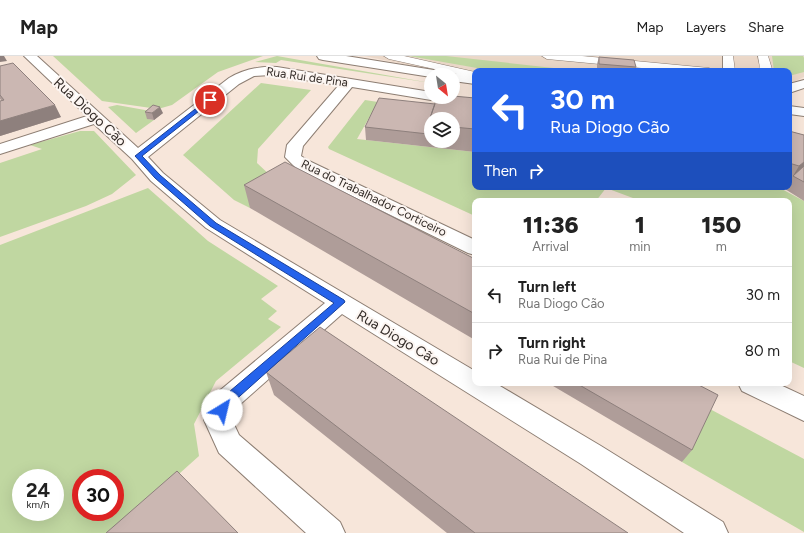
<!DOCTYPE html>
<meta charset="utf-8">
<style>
:root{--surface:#fff;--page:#f2f2f2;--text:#222;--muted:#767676;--line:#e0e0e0}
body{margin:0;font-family:Figtree,sans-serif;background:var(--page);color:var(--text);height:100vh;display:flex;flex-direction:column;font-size:15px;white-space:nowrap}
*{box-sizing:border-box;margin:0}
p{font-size:13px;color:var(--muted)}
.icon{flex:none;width:22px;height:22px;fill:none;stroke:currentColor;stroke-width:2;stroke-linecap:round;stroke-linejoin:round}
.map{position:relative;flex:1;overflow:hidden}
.details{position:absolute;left:472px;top:142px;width:320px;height:188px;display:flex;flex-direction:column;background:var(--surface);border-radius:8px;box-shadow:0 4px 16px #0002}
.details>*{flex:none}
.guide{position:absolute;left:472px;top:12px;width:320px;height:122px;border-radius:8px;box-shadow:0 4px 16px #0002;background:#2563eb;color:#fff;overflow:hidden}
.needle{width:26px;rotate:150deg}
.controls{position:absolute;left:424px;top:12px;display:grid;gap:8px}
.controls a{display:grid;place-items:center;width:36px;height:36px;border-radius:50%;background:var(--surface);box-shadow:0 4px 16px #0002;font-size:20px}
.speed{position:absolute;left:12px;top:413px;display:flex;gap:8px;font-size:20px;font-weight:700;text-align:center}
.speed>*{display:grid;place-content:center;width:52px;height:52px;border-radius:50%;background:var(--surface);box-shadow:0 4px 16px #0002;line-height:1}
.speed small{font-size:10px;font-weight:400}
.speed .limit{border:6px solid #d22;background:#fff;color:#111}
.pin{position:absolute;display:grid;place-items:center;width:34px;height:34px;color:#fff;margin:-17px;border:2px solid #fff;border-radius:50%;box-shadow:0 1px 4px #0007}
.me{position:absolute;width:44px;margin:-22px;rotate:36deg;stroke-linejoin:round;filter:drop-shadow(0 0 3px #0008)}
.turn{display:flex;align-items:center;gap:14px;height:84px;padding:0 12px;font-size:18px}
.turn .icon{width:52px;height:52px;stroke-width:2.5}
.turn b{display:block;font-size:28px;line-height:34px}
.then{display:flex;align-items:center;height:38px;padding:0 12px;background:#0003;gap:8px;font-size:15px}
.eta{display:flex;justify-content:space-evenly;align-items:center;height:68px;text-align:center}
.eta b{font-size:24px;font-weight:800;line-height:28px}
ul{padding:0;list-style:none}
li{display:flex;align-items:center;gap:12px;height:56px;padding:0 12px;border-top:1px solid var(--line)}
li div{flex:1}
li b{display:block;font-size:15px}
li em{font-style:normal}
header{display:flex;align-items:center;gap:24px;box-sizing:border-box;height:56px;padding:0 20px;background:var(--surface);border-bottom:1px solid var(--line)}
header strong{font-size:19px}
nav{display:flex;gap:22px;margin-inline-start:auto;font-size:14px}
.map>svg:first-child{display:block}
.commercial{fill:#ebd8c9}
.green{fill:#c0d7a1;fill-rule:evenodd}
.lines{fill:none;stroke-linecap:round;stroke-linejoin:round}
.service-casing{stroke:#8d7e73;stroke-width:1}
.minor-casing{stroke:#8d7e73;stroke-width:2}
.secondary-casing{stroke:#8d7e73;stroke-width:2}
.service{fill:#fff;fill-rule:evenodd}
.minor{fill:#fff;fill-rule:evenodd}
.secondary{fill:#fff;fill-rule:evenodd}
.wall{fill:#af9d99;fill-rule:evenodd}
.shaded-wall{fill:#8e807d}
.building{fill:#cbb7b2;stroke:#8e807d}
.route{fill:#2563eb;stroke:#184099}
.labels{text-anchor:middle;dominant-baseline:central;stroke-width:4;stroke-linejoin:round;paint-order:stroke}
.far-street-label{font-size:12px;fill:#322b27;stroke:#fcf5f1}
.street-label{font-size:14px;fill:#322b27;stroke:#fcf5f1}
</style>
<header>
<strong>Map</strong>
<nav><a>Map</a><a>Layers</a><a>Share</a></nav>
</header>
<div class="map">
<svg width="804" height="477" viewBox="0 0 804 477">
<rect width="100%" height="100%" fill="#f7e6da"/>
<path class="commercial" d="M364 0H804V21L789 28V15H475V19L423 12Z"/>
<path class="green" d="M53 0H263L218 16 172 49 158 53 102 45Z
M277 0 431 27 281 4 276 7 255 6Z
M409 0H446L581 15H494Z
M772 0H803L804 2V16L789 20V15H774Z
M261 27 311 34 258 93 257 107 272 121 250 152 234 144 183 99Z
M365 44 378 46 357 83 475 96V131H778L804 145V312L789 305V145H641L606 132 596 145H475V160L329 93 328 91Z
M117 49 156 56 148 63 154 64 136 77 108 51Z
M80 75H94L136 119 112 138 86 150 0 181V107L42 93 30 89Z
M148 132 208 185 278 230 261 243 277 255 268 263 281 271 216 325 194 368 199 400 113 477H0V189ZM21 422H55V456H21ZM81 422H115V456H81Z
M708 352 804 403V476L682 406Z"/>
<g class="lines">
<g class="service-casing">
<path id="service" d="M384 0H404L475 16V22L389 3Z
M542 0H582L709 12 715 15H673L547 3Z
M723 0H733L735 15H723Z
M758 0H768L772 13 770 15H758L760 12Z"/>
</g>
<g class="minor-casing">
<path id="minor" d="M24 0H37L138 92 229 22C244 13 260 10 277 11L431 36V41H437L436 43 431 44 352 31 303 90 301 100 309 105 475 184V199L468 197 297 113 285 101 287 89 339 29 271 19 254 20 239 28 148 101 163 117 220 164 475 315V327H495L601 390 723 466 728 477H684L581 408 342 258 237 351 232 364 239 379 340 466 345 477H306L219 397 204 364 218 336 325 247 206 172 151 125 132 103 94 68 0 98V88L87 60Z
M738 327H776L804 340V365L742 335Z"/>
</g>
<g class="secondary-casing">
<path id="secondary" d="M317 0H346L440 15 445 16 447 19H431V21L323 4 319 3Z
M453 17 475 20V28L453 25V19H448Z
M804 24V32L789 37V28Z
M789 50 804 52V60L789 58Z"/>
</g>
<use href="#service" class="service"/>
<use href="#minor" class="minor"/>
<use href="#secondary" class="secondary"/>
</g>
<path class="wall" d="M599 1 636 11 635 15H597V8Z
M0 10 61 61 0 80V45H2L0 43Z
M475 42V96L366 84 365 71 435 48ZM431 63H453V85H431Z
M145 56 163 57 154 64 147 63Z
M789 75 804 79V145L785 133 778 131H789Z
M244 129 475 203V284L250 152Z
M266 316 628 477H447L274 339Z
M548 327H695L692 394 682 406Z"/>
<path class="shaded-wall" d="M0 0H4L7 5 0 6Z
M55 49 61 61 0 80V65Z
M160 51 163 57 154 64 152 57Z
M804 106V116L793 120 799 110Z"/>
<path class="building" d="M599 1 634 4 636 11 599 8Z
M13 7 55 49 0 65V45L4 44 0 39V10Z
M453 40 475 42V73L453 71V63H431V68H428L437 41H453Z
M379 42 435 48 428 68V78L365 71Z
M153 49 160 51 152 57 145 56Z
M789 75 804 79V106L799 110 789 107Z
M285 106 475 203V258L244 129Z
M804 110V126L793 120Z
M320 271 628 477H475L266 316Z
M576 327H695L718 339 692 394Z
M177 415 238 477H106Z"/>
<path class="route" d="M208 43 213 44 142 100 160 119 216 167 344 244 345 246 231 348 226 357 222 359 219 357 217 354 223 341 334 247 210 170 155 122 135 100Z"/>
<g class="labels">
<g class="far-street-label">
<text transform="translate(307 21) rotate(8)">Rua Rui de Pina</text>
<text transform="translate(374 142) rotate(26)">Rua do Trabalhador Corticeiro</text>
</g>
<g class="street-label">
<text transform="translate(90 56) rotate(43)">Rua Diogo Cão</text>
<text transform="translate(398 282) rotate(31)">Rua Diogo Cão</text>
</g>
</g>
</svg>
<div class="controls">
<a><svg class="needle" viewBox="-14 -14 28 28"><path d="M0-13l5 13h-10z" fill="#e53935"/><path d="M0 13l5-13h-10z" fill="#767676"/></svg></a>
<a><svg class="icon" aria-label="layers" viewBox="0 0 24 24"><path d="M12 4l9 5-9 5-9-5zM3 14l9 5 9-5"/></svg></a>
</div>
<div class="speed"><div>24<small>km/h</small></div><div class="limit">30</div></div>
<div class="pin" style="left:210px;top:44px;background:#d93025"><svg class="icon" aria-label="arrive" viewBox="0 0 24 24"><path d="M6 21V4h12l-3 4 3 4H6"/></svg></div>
<svg class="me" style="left:222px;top:354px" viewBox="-20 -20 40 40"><circle r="19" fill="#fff"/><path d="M0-13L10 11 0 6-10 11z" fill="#2563eb"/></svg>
<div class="guide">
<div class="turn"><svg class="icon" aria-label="left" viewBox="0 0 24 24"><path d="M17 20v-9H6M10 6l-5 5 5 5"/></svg><div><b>30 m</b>Rua Diogo Cão</div></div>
<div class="then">Then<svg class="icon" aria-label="right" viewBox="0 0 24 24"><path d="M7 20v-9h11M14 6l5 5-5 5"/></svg></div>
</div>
<section class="details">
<div class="eta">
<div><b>11:36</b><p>Arrival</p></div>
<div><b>1</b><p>min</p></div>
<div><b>150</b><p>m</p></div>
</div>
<ul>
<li><svg class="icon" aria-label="left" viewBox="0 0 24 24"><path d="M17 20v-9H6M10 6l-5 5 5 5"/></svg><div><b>Turn left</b><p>Rua Diogo Cão</p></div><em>30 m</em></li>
<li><svg class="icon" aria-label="right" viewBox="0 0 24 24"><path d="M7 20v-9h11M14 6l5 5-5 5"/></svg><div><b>Turn right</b><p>Rua Rui de Pina</p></div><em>80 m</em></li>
</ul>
</section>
</div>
